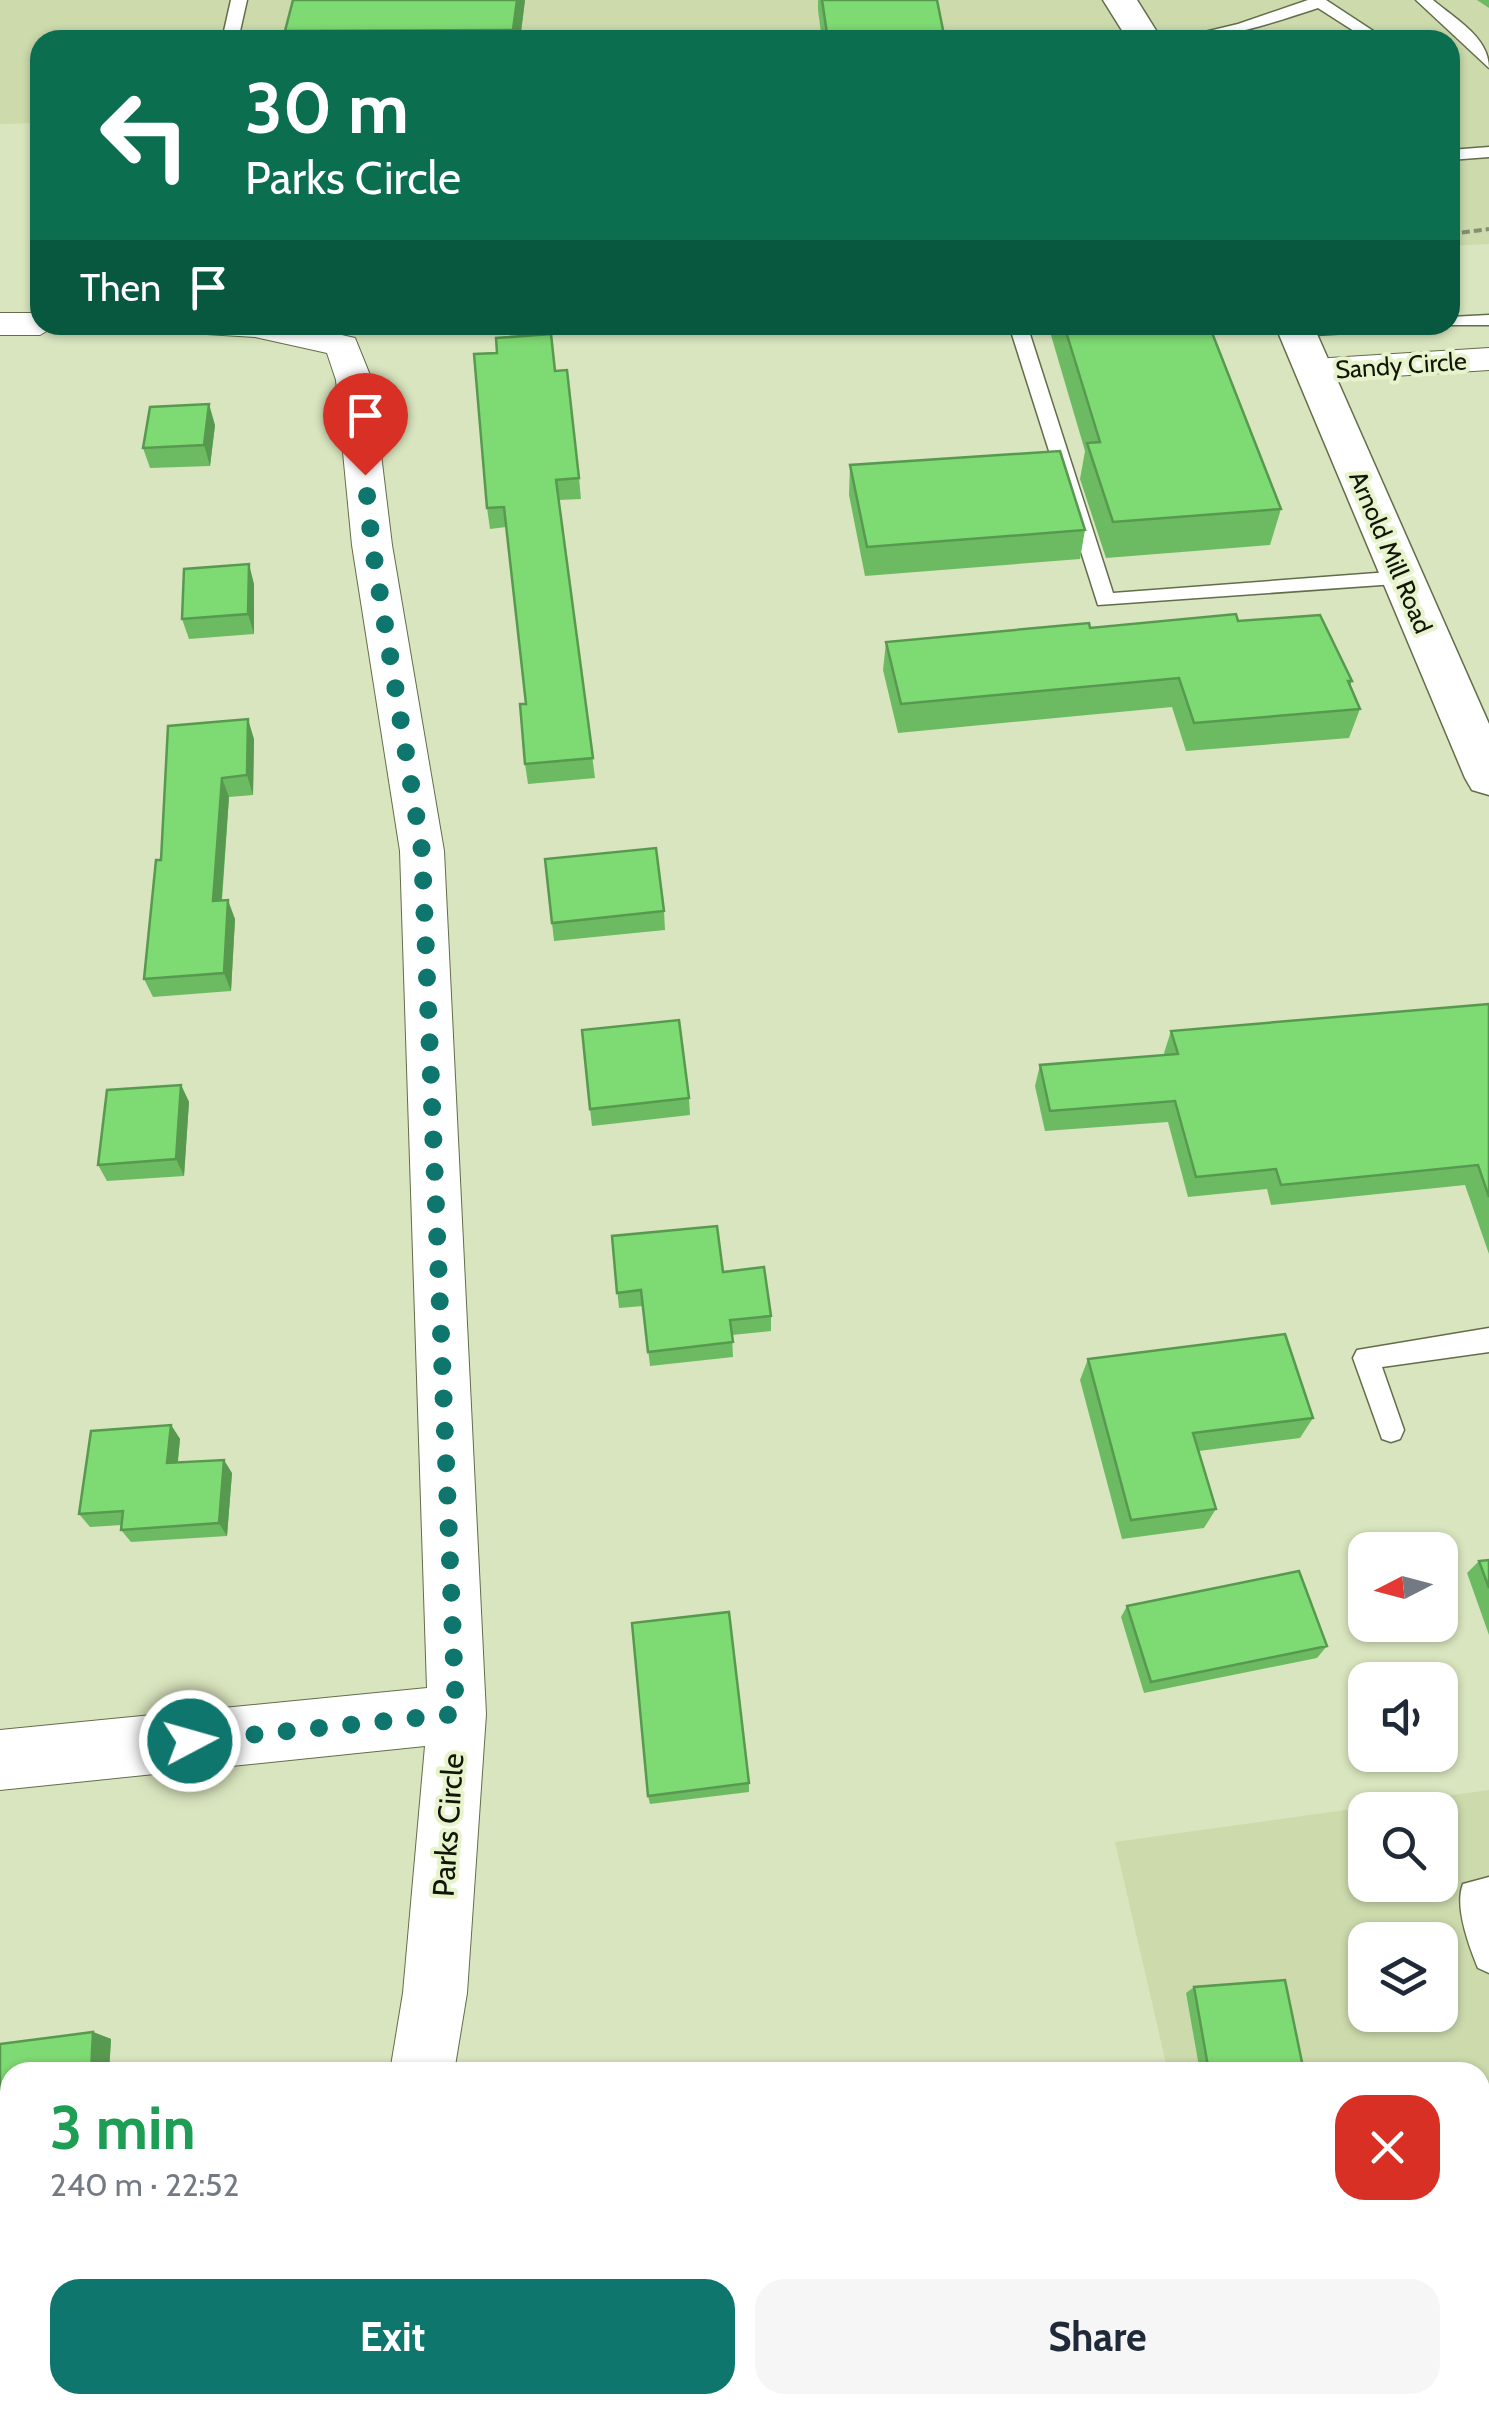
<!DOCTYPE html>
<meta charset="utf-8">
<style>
:root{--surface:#fff;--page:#f6f6f7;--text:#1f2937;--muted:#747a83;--accent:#0f766e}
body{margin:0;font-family:Cabin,sans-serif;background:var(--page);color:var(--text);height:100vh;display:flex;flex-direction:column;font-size:38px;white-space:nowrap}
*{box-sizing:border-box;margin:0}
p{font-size:32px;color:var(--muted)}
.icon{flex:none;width:55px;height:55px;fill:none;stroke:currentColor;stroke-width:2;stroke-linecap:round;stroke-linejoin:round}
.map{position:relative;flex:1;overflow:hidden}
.drawer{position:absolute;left:0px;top:2062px;width:1490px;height:352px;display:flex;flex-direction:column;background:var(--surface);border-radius:30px 30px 0 0;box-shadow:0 2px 8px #0004}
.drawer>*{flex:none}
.hud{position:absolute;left:30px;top:30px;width:1430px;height:305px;border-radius:30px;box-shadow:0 2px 8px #0004;background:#0b6e4f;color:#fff;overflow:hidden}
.needle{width:65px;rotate:264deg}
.controls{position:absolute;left:1348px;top:1532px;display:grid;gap:20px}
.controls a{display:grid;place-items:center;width:110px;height:110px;border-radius:20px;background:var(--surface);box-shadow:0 2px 8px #0004;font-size:50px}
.pin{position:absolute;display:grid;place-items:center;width:85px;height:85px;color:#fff;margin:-102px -42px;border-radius:50% 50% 50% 0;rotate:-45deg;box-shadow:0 0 10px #0007}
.pin .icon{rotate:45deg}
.me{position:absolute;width:110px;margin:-55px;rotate:84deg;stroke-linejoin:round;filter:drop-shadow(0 0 8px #0008)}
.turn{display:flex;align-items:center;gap:35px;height:210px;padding:0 50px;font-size:45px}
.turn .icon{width:130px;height:130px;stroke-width:2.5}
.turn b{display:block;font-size:70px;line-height:85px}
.then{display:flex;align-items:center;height:95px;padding:0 50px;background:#0003;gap:20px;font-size:38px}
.round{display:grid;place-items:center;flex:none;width:105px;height:105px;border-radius:30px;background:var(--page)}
.summary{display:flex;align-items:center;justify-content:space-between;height:170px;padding:0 50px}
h1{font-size:60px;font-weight:800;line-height:75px;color:#1e9e55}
.button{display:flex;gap:20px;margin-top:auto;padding:20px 50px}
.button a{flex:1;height:115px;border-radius:30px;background:var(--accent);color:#fff;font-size:40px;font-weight:800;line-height:115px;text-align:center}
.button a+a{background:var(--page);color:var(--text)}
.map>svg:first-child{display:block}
.built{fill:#ccdaac;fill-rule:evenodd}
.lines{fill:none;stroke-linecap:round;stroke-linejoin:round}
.lane-casing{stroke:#636d4a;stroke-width:3}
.street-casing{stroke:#636d4a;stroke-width:2}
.secondary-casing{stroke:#636d4a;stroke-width:3}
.path{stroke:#868f72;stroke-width:4;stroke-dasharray:8 4;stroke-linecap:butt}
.lane{fill:#fff;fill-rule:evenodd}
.street{fill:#fff;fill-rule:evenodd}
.secondary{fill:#fff;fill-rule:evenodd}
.wall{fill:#6cbb62}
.shaded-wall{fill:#589950}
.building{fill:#7eda72;stroke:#589950;stroke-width:2.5}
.route{stroke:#0f766e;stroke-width:18;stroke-dasharray:0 32.4}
.labels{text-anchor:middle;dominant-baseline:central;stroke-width:8;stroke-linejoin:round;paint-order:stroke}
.far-street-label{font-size:25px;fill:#111507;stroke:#e6f3cb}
.street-label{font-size:30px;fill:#111507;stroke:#e6f3cb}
</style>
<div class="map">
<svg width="1489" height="2414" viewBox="0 0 1489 2414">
<rect width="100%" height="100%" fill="#d9e5be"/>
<path class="built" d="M0 0H1489V244L1450 246V40H40V123L0 124Z
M1489 1790V2414H1246L1244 2405H1480V2072H1168L1115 1842ZM1365 1810H1440V1885H1365ZM1365 1940H1440V2015H1365Z"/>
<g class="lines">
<g class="lane-casing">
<path id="lane" d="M231 0H247L238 40H222Z
M1308 0H1326L1387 40H1368L1318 8C1269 24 1223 40 1171 40L1238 24Z
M1416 0H1433C1455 19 1489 37 1489 68Z
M1489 147V157L1450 160V150Z
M1489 315V325H1443H1450V317Z
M1009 325H1027L1113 593 1403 571 1410 573V583L1098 605Z
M1408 325 1399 330 1297 336 1288 331 1307 325Z
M1489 1328V1352L1382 1367 1404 1430 1400 1439 1391 1442 1382 1439 1353 1358 1357 1350Z
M1489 1877V1973L1478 1968C1469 1946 1454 1906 1463 1884Z"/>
</g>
<g class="street-casing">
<path id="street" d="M0 313H40V325H57L40 335H0Z
M185 325H298L355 338 372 380 392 545 444 851 486 1714 467 1993 454 2072H390L403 1993 425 1746 0 1790V1730L427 1688 400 851 352 545 336 380 327 353 255 337 190 333Z
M1489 348V370L1314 381 1301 378 1296 370 1301 362 1314 359Z
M333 2405H403L402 2414H332Z"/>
</g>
<g class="secondary-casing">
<path id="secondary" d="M1103 0H1137L1162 40H1128Z
M1275 325H1313L1489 724V795L1472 790 1465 778Z"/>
</g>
<path class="path" d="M1450 234 1489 229"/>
<use href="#lane" class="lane"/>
<use href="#street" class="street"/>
<use href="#secondary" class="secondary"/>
</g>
<path class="wall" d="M293 0H525L520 40H287L285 31Z
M818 0H937L945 40H822L818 10Z
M1477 0H1489V8Z
M1048 325H1209L1281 509 1270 545 1106 558 1080 479 1085 451Z
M555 371 579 478 581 499 559 500 595 778 528 784 525 764 526 704 506 527 490 529 487 508Z
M215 425 210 466 150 468 143 448Z
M850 465 1085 530 1080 559 865 576 849 495Z
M254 584V634L189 639 182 619Z
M1238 621 1352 681 1350 686 1360 709 1349 738 1186 751 1172 707 898 733 883 670 886 642 1090 628Z
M168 726 254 739 253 795 229 797 222 901 235 919 231 991 153 997 144 979 161 860Z
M664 911 665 930 554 941 552 923Z
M1489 1004V1254L1465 1185 1271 1205 1267 1189 1188 1197 1168 1122 1045 1131 1035 1086 1040 1065 1165 1055 1164 1053 1171 1031Z
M181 1085 189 1102 184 1176 107 1181 98 1165Z
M689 1098 690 1115 592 1126 590 1109Z
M612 1236 723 1272 771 1316V1331L732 1335 733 1357 650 1366 643 1306 619 1308Z
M1088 1359 1313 1418 1300 1438 1199 1451 1216 1509 1204 1528 1122 1539 1080 1380Z
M171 1425 180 1439 178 1462 232 1473 227 1536 131 1542 121 1530 122 1525 90 1527 79 1514Z
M1489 1560V1635L1467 1573 1479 1561Z
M1127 1606 1327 1646 1317 1658 1144 1693 1121 1617Z
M749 1783V1792L650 1804 648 1796Z
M1194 1987 1304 2072H1200L1186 1993Z
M93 2032 111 2039 109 2072H10V2172L0 2173V2044Z"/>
<path class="shaded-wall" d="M517 0H525L520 40H514L513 30Z
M209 404 215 425 210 466 204 445Z
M249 564 254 584V634L248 614Z
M248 719 254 739 253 795 247 775Z
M222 778 229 797 220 920 213 901Z
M228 900 235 919 231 991 224 973Z
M181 1085 189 1102 184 1176 176 1159Z
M171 1425 180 1439 176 1477 167 1463Z
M224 1460 232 1473 227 1536 219 1523Z
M93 2032 111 2039 109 2072H91Z"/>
<path class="building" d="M293 0H517L513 30 285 31Z
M822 0H937L945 40H828Z
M1064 325H1209L1281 509 1113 522 1087 443 1100 442Z
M551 334 555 371 567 370 579 478 556 480 593 758 525 764 520 704H526L504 507 487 508 474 354 497 353 496 338Z
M209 404 204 445 143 448 150 407Z
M1060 451 1085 530 867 547 850 465Z
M249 564 248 614 182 619 184 569Z
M1236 614 1238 621 1320 615 1352 681H1348L1360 709 1194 723 1179 678 901 704 886 642 1089 623 1090 628Z
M248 719 247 775 222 778 213 901 228 900 224 973 144 979 156 860H161L168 726Z
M656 848 664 911 552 923 545 859Z
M1489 1004V1197L1478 1165 1281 1185 1276 1169 1196 1177 1175 1101 1050 1111 1040 1065 1178 1054 1171 1031Z
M679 1020 689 1098 590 1109 582 1030Z
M181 1085 176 1159 98 1165 107 1090Z
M717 1226 723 1272 764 1267 771 1316 730 1320 733 1342 648 1352 641 1290 617 1293 612 1236Z
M1285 1334 1313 1418 1193 1433 1216 1509 1131 1520 1088 1359Z
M171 1425 167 1463 224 1460 219 1523 121 1530 123 1511 79 1514 91 1431Z
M1489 1560V1588L1479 1561Z
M1299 1571 1327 1646 1151 1682 1127 1606Z
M729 1612 749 1783 648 1796 632 1623Z
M1285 1980 1304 2072H1209L1194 1987Z
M93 2032 91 2072H10V2165L0 2166V2044Z
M624 2405H725L726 2414H624Z"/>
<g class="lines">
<path class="route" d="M190 1741 456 1714 422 851 372 545 365 475"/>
</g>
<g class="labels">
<g class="far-street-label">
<text transform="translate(1401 365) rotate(-4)">Sandy Circle</text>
<text transform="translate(1391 552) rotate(67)">Arnold Mill Road</text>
</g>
<g class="street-label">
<text transform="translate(448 1825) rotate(-86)">Parks Circle</text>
</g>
</g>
</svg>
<div class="controls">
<a><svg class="needle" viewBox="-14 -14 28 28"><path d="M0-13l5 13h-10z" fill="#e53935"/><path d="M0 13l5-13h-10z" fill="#747a83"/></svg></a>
<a><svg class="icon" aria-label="sound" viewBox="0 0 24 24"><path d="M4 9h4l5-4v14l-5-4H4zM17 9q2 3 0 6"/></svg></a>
<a><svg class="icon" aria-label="search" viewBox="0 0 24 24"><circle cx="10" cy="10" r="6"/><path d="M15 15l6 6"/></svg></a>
<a><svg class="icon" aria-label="layers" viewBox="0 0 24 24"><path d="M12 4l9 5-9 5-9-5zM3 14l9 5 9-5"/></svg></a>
</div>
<div class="pin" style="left:365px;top:475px;background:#d93025"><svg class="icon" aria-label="arrive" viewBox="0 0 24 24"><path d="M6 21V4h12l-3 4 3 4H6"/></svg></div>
<svg class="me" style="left:190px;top:1741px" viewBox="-20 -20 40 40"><circle r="17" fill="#0f766e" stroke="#fff" stroke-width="3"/><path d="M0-11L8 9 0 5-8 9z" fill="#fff"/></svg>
<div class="hud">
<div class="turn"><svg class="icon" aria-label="left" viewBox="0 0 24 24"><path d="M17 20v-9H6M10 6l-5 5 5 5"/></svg><div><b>30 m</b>Parks Circle</div></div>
<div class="then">Then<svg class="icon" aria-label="arrive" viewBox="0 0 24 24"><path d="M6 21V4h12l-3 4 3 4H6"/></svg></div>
</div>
<section class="drawer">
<div class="summary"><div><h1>3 min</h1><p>240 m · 22:52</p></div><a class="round" style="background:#d93025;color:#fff"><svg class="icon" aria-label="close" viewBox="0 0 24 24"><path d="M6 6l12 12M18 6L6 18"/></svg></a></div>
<div class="button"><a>Exit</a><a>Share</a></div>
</section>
</div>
